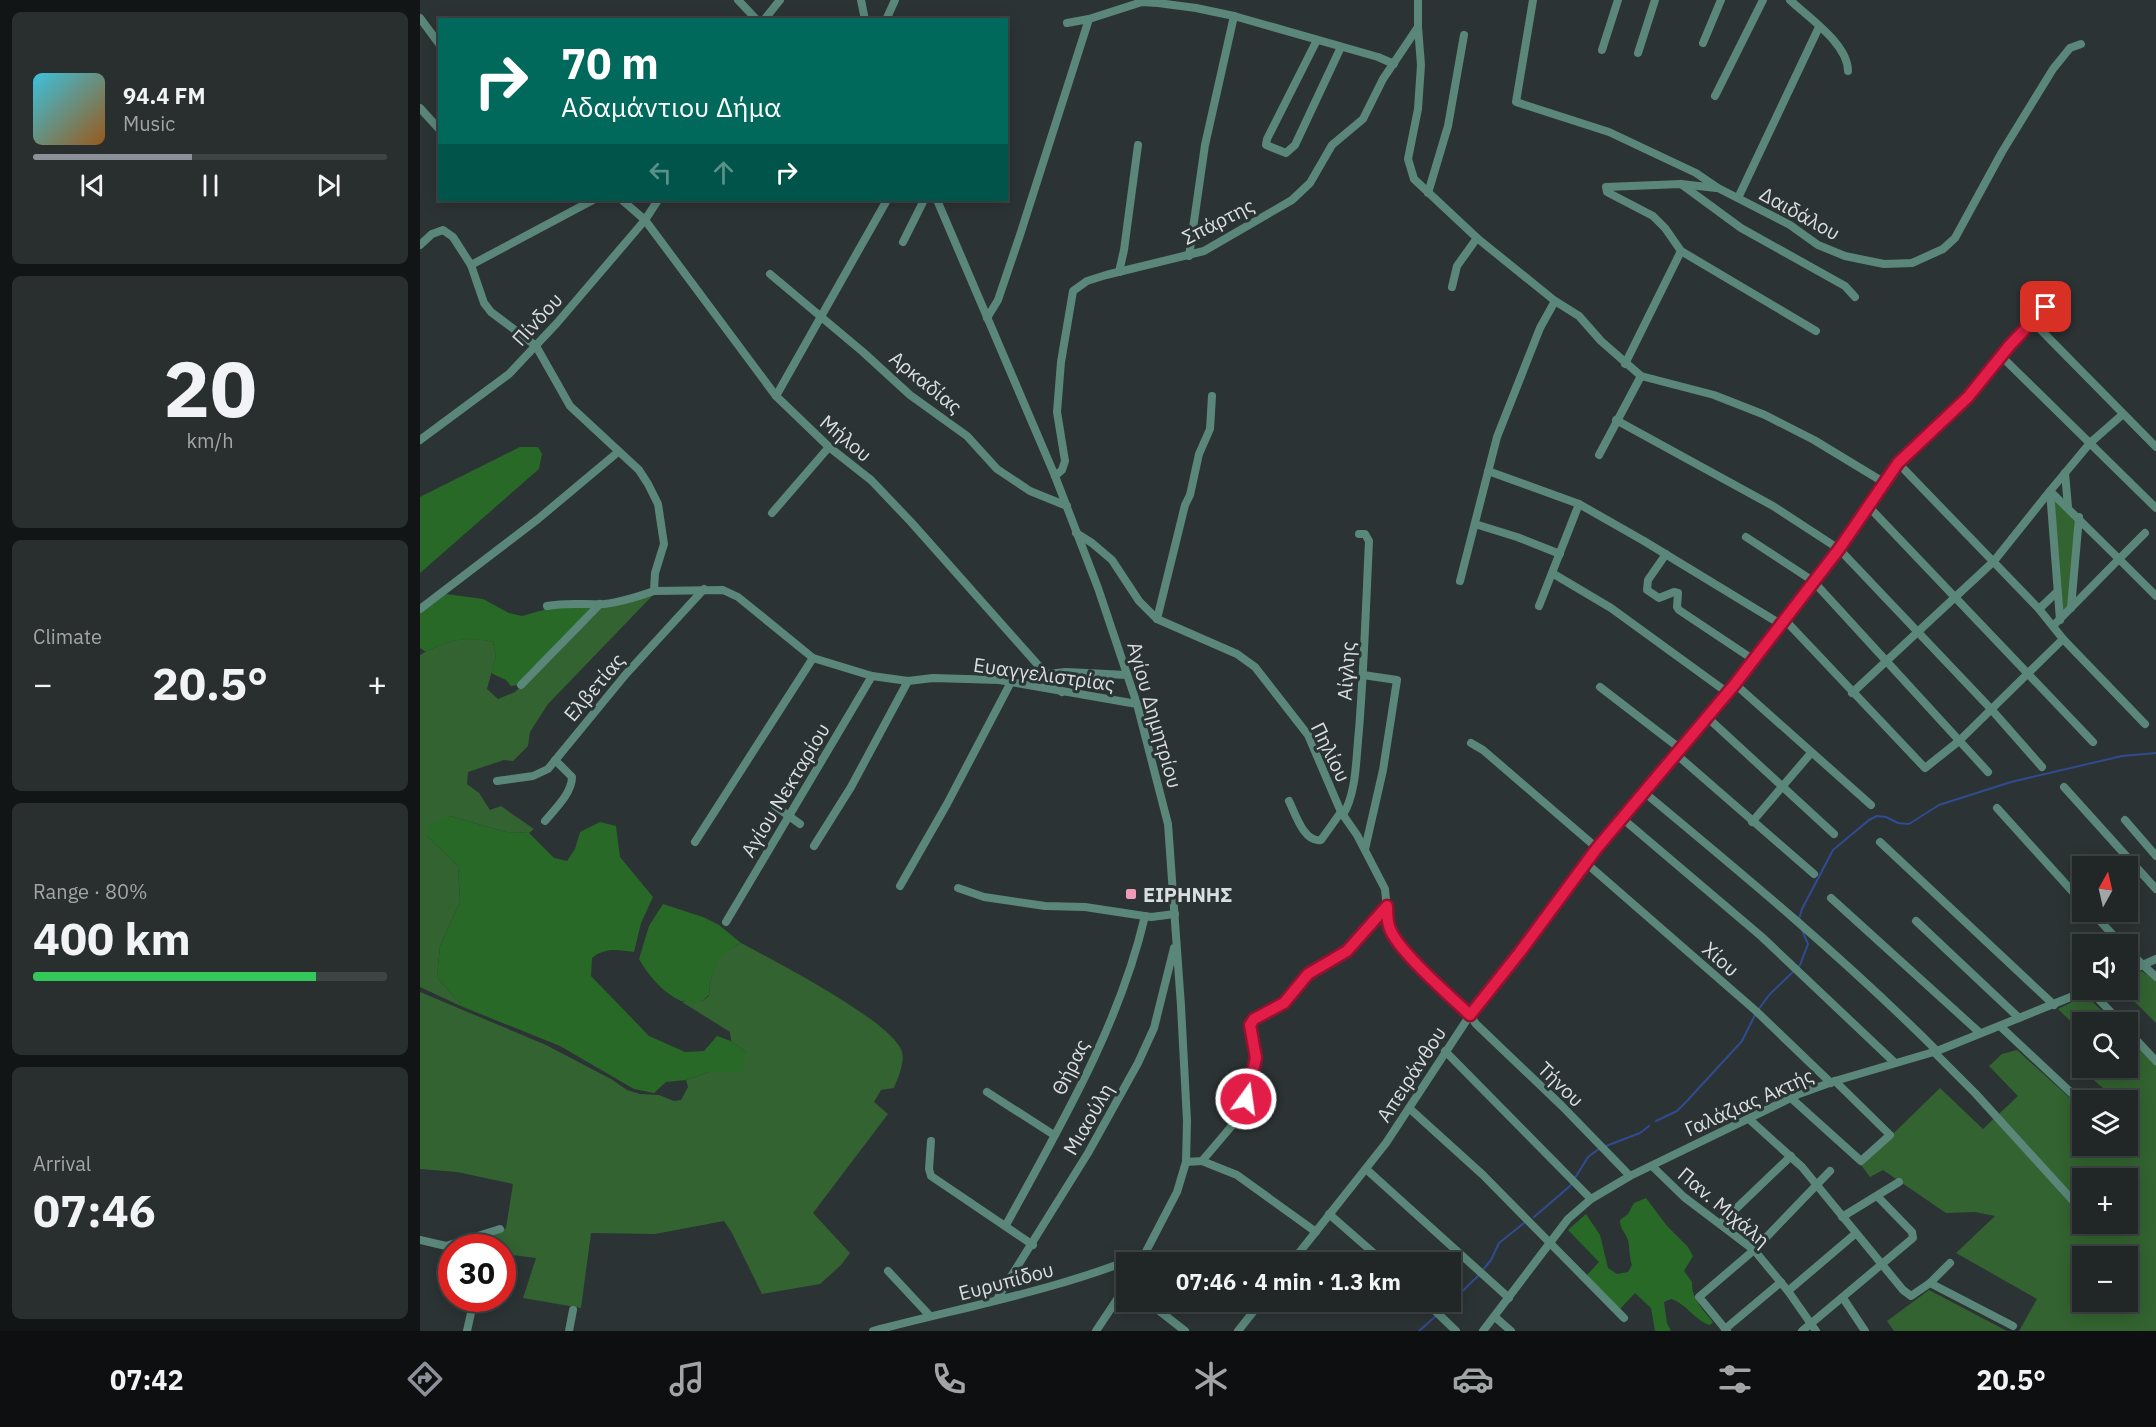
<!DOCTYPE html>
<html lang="en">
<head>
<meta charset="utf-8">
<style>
	:root { --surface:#212627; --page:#292e2f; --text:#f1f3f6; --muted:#a2a5a7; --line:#3e4344; --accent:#8c9099 }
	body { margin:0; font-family:"IBM Plex Sans",sans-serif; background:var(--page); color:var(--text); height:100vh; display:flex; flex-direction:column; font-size:22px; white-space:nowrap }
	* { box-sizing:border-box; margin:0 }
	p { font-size:20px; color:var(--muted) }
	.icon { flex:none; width:33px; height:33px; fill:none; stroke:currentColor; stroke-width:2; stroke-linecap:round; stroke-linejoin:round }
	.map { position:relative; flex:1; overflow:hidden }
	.sheet { display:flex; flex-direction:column; gap:12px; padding:12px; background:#121515; width:420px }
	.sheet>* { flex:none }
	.hud { position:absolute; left:18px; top:18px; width:570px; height:183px; border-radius:0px; box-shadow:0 3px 15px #0003,0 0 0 2px var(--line); background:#00695c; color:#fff; overflow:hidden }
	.needle { width:39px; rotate:8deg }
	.buttons { position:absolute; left:1652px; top:856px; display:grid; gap:12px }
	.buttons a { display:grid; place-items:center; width:66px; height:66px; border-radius:0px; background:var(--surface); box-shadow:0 3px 15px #0003,0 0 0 2px var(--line); font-size:30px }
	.speed { position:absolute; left:18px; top:1234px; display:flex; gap:12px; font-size:30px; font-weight:700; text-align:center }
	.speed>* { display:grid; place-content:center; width:78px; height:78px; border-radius:50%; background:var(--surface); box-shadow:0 3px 15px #0003,0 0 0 2px var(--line); line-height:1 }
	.speed .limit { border:9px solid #d22; background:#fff; color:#111 }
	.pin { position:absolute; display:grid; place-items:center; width:51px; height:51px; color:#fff; margin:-26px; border-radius:12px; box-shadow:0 3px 9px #0006 }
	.me { position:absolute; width:66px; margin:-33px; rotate:14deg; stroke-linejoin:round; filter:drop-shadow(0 0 4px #0008) }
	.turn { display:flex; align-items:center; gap:21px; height:126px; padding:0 24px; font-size:27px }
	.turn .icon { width:78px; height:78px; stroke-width:2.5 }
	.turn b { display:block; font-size:42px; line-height:51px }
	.lanes { display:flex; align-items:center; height:57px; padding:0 24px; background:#0003; justify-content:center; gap:30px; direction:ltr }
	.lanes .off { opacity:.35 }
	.big { font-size:45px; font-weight:800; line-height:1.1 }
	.sheet .tile { flex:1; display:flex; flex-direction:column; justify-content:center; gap:9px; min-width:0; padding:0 21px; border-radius:9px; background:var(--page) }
	.sheet .dial { align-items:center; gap:0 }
	.dial b { font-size:78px; line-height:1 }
	.song { display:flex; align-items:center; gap:18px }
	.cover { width:72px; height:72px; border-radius:9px; background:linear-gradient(135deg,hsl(190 70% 55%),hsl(30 70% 35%)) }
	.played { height:6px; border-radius:3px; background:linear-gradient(90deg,var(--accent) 45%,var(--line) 45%) }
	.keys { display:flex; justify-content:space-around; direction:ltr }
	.heat { display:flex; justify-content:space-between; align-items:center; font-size:33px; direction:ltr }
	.charge { height:9px; border-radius:4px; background:linear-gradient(90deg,#34c759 80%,var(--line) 0) }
	.trip { position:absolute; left:696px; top:1252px; width:345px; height:60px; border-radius:0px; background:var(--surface); box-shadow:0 3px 15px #0003,0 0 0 2px var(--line); font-weight:800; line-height:60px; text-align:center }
	.menu { display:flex; height:96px; justify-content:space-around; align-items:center; background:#0d0f10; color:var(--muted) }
	.menu .icon { width:42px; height:42px }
	.menu .on { color:var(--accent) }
	.menu b { font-size:27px; color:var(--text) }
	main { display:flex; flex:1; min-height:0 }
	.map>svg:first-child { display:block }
	.green { fill:#336331; fill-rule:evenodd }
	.forest { fill:#286927 }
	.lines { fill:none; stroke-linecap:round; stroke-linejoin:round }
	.stream { stroke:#304b90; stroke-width:2 }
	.minor { stroke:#5a877a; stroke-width:8 }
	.route-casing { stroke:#92132f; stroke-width:15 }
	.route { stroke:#e11d48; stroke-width:10 }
	.poi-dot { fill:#f09ab7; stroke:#2c3334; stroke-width:2 }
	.labels { text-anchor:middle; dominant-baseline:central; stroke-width:6; stroke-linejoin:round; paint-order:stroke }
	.street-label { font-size:20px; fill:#d9dedf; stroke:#2c3334 }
	.poi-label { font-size:20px; font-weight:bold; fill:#d9dedf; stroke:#2c3334; text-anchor:start }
</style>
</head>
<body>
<main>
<section class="sheet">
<div class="tile">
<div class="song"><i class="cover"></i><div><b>94.4 FM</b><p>Music</p></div></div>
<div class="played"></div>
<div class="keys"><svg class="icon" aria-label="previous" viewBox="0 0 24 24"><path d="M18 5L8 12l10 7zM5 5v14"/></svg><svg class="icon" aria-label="pause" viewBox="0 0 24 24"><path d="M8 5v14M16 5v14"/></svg><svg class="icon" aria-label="next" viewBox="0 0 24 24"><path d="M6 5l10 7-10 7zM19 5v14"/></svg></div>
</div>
<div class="tile dial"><b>20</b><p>km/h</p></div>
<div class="tile"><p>Climate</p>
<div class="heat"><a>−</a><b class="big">20.5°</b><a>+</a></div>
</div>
<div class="tile"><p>Range · 80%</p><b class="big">400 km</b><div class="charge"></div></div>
<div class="tile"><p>Arrival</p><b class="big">07:46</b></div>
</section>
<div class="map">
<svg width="1736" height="1331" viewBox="0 0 1736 1331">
	<rect width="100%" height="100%" fill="#2c3334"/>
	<g class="green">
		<path d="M1634,497L1655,518L1649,606L1642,613Z"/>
		<path d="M233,595L128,704L110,732L108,746L93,761L84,760L48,772L47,784L59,793L70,810L81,806L114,829L109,833L86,832L30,816L7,836L38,866L40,902L20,946L17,977L43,1007L0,987V655C26,641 44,635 73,642L76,656L67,689L78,699L95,692L182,606Z"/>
		<path d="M321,943C351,959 474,1022 482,1052C485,1063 478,1078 474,1088L461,1090L454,1102L468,1114L393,1213L430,1253L421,1265L400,1284L342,1294L312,1233L304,1221L235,1234L171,1233L161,1308L103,1298L116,1258L83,1254L82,1248H45L44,1245L86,1228L93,1184L37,1172L0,1169V992L126,1045L191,1079L207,1090L220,1094L239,1095L254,1101L261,1100L268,1087L266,1080L289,1072L326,1052L311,1041L310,1032L262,1002H281L289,996C291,968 296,956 321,943Z"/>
		<path d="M1722,971L1736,982V1023L1703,990H1707V977Z"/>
		<path d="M1666,995L1694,1023H1662V1032L1638,1009Z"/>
		<path d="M1707,1036L1736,1065V1331H1599L1617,1299L1536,1253L1575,1216L1555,1212L1526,1213L1463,1170L1450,1177L1441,1165L1520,1088L1563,1129L1598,1096L1569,1066L1582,1054L1597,1050L1662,1109V1146H1707V1101H1697L1654,1062L1662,1053V1068H1707ZM1662,1179H1707V1224H1662ZM1662,1257H1707V1302H1662Z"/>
		<path d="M1509,1290L1587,1331H1474L1467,1321Z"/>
	</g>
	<g class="forest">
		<path d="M100,447H118L122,454L119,469L0,573V497Z"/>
		<path d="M26,594L63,599L89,613L102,616L134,607L178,605L129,657L97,685L91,686L86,680L71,673L76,656L73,642C46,636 29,640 6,652L0,648V613Z"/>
		<path d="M30,816L86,832L109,833L134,858L147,861L155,849L160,832L180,822L196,826L200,857L233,897L221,923L214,952C198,950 185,947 172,958L171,976L229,1036L265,1052L284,1051L297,1036L311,1041L326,1052L322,1071L289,1072L266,1080L246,1082L234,1093L214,1089L140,1046L43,1007L17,977L20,946L40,902L38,866L7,836L11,823Z"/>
		<path d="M243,904L283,917L299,925L321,943C298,955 291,969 289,995L281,1002C275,1002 267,1003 261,1001C243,993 228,975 219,959L229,926Z"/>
		<path d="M1226,1198L1247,1226L1268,1247L1273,1256L1264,1271L1272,1282C1271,1299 1283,1309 1293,1322L1290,1325C1274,1320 1267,1304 1251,1299L1244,1302L1247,1323L1251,1331H1235L1231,1308L1215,1293L1199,1310L1167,1275L1179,1262L1148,1230L1166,1214L1180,1235L1188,1268L1197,1274L1208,1272L1212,1265C1209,1257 1210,1248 1208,1240C1205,1232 1200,1229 1200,1220L1208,1214L1214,1203Z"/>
	</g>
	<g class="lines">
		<g class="stream">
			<path d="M1379,919L1382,909L1413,850L1449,820L1457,816L1466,817L1478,823L1489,824L1519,805L1591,782L1702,756L1736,753"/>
			<path d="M1338,1010L1350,994L1380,965L1388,944L1382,930"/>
			<path d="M1236,1121L1257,1111L1266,1102L1322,1041L1335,1015"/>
			<path d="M1186,1146L1220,1133L1229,1126"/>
			<path d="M1114,1217L1150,1186L1168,1157L1180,1148"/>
			<path d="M1021,1312L1058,1276L1071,1260L1079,1243L1104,1223"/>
			<path d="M999,1331L1016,1316"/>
		</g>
		<g class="minor">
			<path d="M318,0L337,20"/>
			<path d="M441,0L445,20"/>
			<path d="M1113,0L1096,102L1189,132L1276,173L1298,188L1370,225L1398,245L1425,256L1464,264L1492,263L1523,249L1535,238L1582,152L1633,69L1650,48L1661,44"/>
			<path d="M1370,0C1389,18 1428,44 1428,71"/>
			<path d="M0,18L20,45"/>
			<path d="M344,20L360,0"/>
			<path d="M466,20L475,0"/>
			<path d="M647,23L669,19L722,2L738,3L776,8L814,16L958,57L974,64"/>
			<path d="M998,27L1001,65L998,109L988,159L994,179L1057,238L1135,301L1159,316L1181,341L1221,376L1294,395L1345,415L1394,440L1465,483"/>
			<path d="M897,40L847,139L846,145L866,153L875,145L921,47"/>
			<path d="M1283,43L1301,0"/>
			<path d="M1182,50L1198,0"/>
			<path d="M1218,53L1235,0"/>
			<path d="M1295,96L1343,0"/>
			<path d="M0,108L20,130"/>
			<path d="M1261,184L1321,228L1425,286L1435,297"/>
			<path d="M1296,188L1261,184L1186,187L1187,192L1233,216L1245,228L1261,251L1396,331"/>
			<path d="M1008,193L1028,126L1044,35"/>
			<path d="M1318,198L1399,27"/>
			<path d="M202,200L225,220L356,396L409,447L451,480L491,522L642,692"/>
			<path d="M517,200L635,476L678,588L717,704L748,824L761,1006L767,1121L766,1162L757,1192L720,1263"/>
			<path d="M483,242L504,200"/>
			<path d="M0,245L12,234L23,230L33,237L51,265L64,303L71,312L116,346L150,406L219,470L228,484L238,504L244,544L235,573L234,591L303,590L318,597L393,658L452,676L488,681L513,678L579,680L717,704"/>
			<path d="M769,256L785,145L814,16"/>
			<path d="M51,265L173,200"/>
			<path d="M699,272L704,250L718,145"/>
			<path d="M350,274L443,352L490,395L547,436L577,469L610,491L647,506"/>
			<path d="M1032,287L1037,266L1057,238"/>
			<path d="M567,318L578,300L600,235L669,19"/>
			<path d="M1613,322L1736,447"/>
			<path d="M1581,356L1736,508"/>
			<path d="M1205,364L1261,251"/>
			<path d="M356,396L467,200"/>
			<path d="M1196,420L1353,506L1419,549L1571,709L1622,767"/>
			<path d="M0,440L89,374L137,323L225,220L238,200"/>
			<path d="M1179,455L1221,376"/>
			<path d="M1068,471L1159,504L1224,541L1362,625"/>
			<path d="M1645,473L1648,507"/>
			<path d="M635,476L642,470L645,461L637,412L641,362L653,291L667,281L686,275L784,251L872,200L890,183L912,145L943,119L963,79L998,27V0"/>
			<path d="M1449,507L1673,742"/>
			<path d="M352,513L409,447"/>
			<path d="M1055,524L1097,537L1140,554"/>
			<path d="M656,533L672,543L692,560L719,601L737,619L817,654L835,667L888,735L921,812L937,835L965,889L968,921L975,938L1005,972L1050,1015L1056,1024L1142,1106L1210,1176"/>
			<path d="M1725,533L1699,559L1736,596"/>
			<path d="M1326,537L1393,581L1568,772"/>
			<path d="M1246,554L1228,580L1227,590L1239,598L1254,592L1258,593L1257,607L1259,610L1334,660"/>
			<path d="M1132,573L1191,608L1308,693"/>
			<path d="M1040,581L1077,437L1120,328L1135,301"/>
			<path d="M127,606C148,602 163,605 184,604C202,602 217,597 234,591"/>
			<path d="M1119,606L1159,504"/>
			<path d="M1651,608L1659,517"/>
			<path d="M0,609L118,519L198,452"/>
			<path d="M1619,609L1637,592"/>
			<path d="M737,619L765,505L770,495L779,454L790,429L792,396"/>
			<path d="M1365,620L1505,768L1539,741L1643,639L1619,609L1478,463"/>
			<path d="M1640,620L1630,491L1670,443L1702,415"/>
			<path d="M1643,639L1725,724"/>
			<path d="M626,674L646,672L707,675"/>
			<path d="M943,675L977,680L963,770L945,849"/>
			<path d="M1315,684L1451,805"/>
			<path d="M101,685L180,604"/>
			<path d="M1180,687L1262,750"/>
			<path d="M1432,693L1574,561L1630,491L1699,559L1634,625"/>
			<path d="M1288,718L1414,834"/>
			<path d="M1051,743L1063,750L1177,848"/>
			<path d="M1257,755L1394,874"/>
			<path d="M77,781L113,776L128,769L206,674L284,589"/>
			<path d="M1644,787L1736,889"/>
			<path d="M1225,793C1325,876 1425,959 1517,1051"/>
			<path d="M869,801C875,813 884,843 901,840L921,812"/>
			<path d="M355,806L380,824"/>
			<path d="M1577,808L1662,902"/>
			<path d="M923,815C937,792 936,756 939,730C944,667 946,604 949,541L945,534H939"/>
			<path d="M1203,819L1342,937L1474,1062"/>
			<path d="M1705,820L1736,856"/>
			<path d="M125,821C135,809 152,793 152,777L135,760"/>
			<path d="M1332,822L1391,753"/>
			<path d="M275,842L393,658"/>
			<path d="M1460,842L1634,1005"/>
			<path d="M394,846L431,787L488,681"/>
			<path d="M1166,863L1336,1011L1411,1083"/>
			<path d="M480,886L527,804L591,682"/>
			<path d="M538,888L564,897L625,906L665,907L731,917L755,914"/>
			<path d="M1411,898L1560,1033"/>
			<path d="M1672,912L1702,945"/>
			<path d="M1496,921L1599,1018"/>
			<path d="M306,922L452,676"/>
			<path d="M1707,950L1736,977"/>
			<path d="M1707,972L1736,959"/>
			<path d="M1670,990L1701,1023"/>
			<path d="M1581,1027L1662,1103"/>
			<path d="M1707,1030L1736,1061"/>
			<path d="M1025,1051L1171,1199"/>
			<path d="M1514,1052L1555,1093L1656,1204"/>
			<path d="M567,1092L634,1135"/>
			<path d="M1371,1098L1441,1161L1470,1135L1415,1081"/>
			<path d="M989,1108L1063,1175L1204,1318"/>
			<path d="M1329,1119L1382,1167L1483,1290L1491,1296L1510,1283L1593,1326"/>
			<path d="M511,1141L509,1169L511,1176L613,1245"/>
			<path d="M782,1161L817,1175L896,1232"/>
			<path d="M766,1162L782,1161L821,1115L836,1058L830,1025L834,1019L864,1003L888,974L927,951L967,906"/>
			<path d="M1232,1166L1264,1197L1334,1250L1368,1291L1396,1331"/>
			<path d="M946,1169L1089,1298"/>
			<path d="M909,1214L965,1263"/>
			<path d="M1422,1217L1479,1182"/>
			<path d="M1301,1223L1371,1156"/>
			<path d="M586,1225C640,1126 699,1027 725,916"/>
			<path d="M0,1240L26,1246L80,1229"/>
			<path d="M871,1263L966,1143L1050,1015L1177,848L1315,684L1419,549L1478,463L1548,397L1590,345L1613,322L1638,292"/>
			<path d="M468,1271L510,1316"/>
			<path d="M1510,1283L1530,1263"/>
			<path d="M1368,1291L1435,1234"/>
			<path d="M1423,1298L1445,1331"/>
			<path d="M577,1299L668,1153L718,1063L734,1028L754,948"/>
			<path d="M728,1302L765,1331"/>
			<path d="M1006,1302L1036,1331"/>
			<path d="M1075,1317L1091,1331"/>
			<path d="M1305,1329L1361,1282"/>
			<path d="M47,1331L54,1299"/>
			<path d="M149,1331L153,1310"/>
			<path d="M453,1331C544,1307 638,1290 725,1254"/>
			<path d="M676,1331L706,1286"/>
			<path d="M818,1331L841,1302"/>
			<path d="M1063,1331L1148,1219L1171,1199L1210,1176L1379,1094L1415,1081L1517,1051L1668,990"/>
			<path d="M1307,1331L1279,1297L1334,1250L1410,1171"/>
			<path d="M1382,1331L1493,1238L1492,1232L1457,1196"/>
		</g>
	</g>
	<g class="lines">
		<defs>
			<path id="route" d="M826,1099L836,1058L830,1025L834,1019L864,1003L888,974L927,951L967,906C967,914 967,922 970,929C979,952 1030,996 1050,1015L1100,952L1177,848L1315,684L1419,549L1478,463L1548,397L1590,345L1626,307"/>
		</defs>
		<use href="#route" class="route-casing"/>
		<use href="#route" class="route"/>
	</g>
	<rect class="poi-dot" x="705" y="888" width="12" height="12" rx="3"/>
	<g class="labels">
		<g class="street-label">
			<text transform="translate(1380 213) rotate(29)">Δαιδάλου</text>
			<text transform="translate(798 221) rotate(-27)">Σπάρτης</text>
			<text transform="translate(117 319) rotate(-48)">Πίνδου</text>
			<text transform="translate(506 382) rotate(39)">Αρκαδίας</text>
			<text transform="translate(426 438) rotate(40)">Μήλου</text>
			<text transform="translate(926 671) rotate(-86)">Αίγλης</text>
			<text transform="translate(624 674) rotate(8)">Ευαγγελιστρίας</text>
			<text transform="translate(174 687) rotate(-50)">Ελβετίας</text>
			<text transform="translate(735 715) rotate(74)">Αγίου Δημητρίου</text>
			<text transform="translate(911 752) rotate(64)">Πηλίου</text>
			<text transform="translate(365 790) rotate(-59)">Αγίου Νεκταρίου</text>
			<text transform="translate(1301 959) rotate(41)">Χίου</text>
			<text transform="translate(650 1067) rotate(-64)">Θήρας</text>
			<text transform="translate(991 1074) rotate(-57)">Απειράνθου</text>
			<text transform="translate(1141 1084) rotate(44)">Τήνου</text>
			<text transform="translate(1329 1102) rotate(-24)">Γαλάζιας Ακτής</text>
			<text transform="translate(668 1119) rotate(-60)">Μιαούλη</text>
			<text transform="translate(1304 1207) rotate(40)">Παν. Μιχάλη</text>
			<text transform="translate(586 1281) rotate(-15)">Ευρυπίδου</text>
		</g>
		<g class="poi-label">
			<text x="723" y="894">ΕΙΡΗΝΗΣ</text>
		</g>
	</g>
</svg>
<div class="buttons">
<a><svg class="needle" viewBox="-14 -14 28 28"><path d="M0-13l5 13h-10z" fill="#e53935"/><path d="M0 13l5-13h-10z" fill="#a2a5a7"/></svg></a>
<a><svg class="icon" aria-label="sound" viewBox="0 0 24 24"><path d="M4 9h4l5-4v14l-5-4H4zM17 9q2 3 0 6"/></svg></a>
<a><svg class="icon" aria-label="search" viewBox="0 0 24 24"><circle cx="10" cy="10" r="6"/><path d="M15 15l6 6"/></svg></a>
<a><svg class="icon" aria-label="layers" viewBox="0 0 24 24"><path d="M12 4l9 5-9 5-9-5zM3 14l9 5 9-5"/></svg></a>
<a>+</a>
<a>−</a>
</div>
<div class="speed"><div class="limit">30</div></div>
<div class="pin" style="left:1626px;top:307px;background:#d93025"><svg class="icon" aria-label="arrive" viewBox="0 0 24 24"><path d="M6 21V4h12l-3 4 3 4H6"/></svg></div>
<svg class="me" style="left:826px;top:1099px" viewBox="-20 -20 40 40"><circle r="17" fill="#e11d48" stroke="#fff" stroke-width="3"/><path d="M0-11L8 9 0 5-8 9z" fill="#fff"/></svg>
<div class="trip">07:46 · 4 min · 1.3 km</div>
<div class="hud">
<div class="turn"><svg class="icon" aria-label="right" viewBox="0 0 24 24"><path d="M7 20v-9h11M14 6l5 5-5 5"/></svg><div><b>70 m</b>Αδαμάντιου Δήμα</div></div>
<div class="lanes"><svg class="icon off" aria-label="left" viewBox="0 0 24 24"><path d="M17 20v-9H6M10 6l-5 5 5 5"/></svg><svg class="icon off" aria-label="ahead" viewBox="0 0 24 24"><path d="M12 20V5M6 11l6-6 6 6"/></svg><svg class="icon" aria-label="right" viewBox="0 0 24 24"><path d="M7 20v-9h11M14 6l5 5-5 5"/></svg></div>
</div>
</div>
</main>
<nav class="menu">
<b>07:42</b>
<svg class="icon on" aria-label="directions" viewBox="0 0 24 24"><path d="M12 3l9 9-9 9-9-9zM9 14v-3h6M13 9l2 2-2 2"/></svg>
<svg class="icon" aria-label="music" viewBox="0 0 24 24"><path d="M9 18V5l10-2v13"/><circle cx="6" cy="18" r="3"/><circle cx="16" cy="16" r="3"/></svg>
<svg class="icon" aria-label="phone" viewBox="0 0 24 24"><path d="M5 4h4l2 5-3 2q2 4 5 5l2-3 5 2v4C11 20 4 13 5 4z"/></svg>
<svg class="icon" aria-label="climate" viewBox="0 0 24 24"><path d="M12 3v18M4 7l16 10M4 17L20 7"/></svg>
<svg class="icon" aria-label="car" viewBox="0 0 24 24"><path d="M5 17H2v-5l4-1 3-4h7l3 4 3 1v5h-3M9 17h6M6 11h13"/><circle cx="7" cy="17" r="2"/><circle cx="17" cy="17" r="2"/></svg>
<svg class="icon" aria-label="filters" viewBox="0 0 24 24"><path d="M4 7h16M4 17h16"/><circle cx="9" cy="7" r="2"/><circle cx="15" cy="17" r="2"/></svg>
<b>20.5°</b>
</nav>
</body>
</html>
